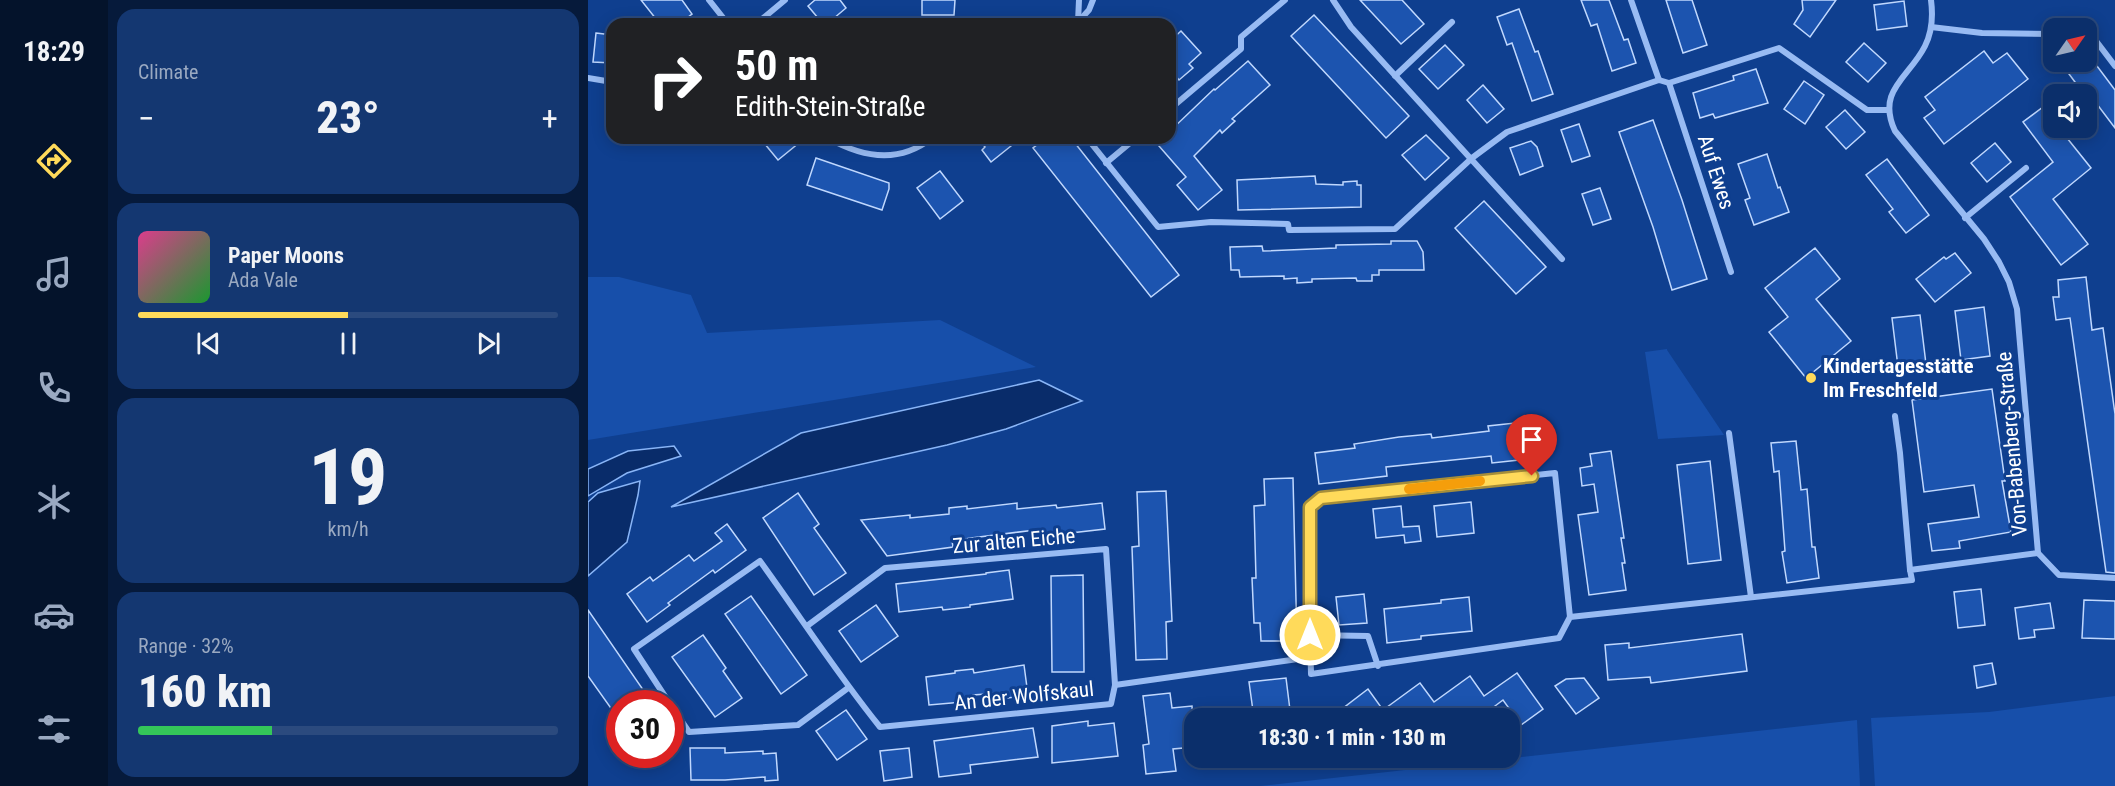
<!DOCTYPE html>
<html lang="en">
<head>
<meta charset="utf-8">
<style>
	:root { --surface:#0b2f6b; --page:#143771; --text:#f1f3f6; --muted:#9aa9c1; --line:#2b4a7e; --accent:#ffda5a }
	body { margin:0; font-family:"Roboto Condensed",sans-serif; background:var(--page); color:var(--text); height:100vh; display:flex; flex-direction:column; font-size:22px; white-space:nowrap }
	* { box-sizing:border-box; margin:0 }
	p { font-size:20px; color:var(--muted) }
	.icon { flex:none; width:33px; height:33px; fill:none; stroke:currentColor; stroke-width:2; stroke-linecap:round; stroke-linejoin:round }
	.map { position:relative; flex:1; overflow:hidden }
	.side { display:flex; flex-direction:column; gap:9px; padding:9px; background:#061a3b; width:480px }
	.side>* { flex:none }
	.hud { position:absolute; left:18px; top:18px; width:570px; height:126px; border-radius:18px; box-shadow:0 3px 15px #0003,0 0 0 2px var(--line); background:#202124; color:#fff; overflow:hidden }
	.needle { width:39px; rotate:56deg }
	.buttons { position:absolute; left:1455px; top:18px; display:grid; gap:12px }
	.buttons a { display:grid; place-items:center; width:54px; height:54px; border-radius:12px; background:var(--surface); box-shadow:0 3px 15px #0003,0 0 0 2px var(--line); font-size:30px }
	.speed { position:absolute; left:18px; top:690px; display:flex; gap:12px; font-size:30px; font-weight:700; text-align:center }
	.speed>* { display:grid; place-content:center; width:78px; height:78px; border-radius:50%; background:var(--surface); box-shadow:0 3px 15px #0003,0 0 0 2px var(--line); line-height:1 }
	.speed .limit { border:9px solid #d22; background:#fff; color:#111 }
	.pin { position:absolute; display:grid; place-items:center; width:51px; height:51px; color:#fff; margin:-62px -26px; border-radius:50% 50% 50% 0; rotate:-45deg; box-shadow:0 0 6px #0007 }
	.pin .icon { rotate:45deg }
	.me { position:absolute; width:66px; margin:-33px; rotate:0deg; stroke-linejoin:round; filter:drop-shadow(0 0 4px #0008) }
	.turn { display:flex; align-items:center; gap:21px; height:126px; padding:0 30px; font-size:27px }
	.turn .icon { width:78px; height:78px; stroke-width:2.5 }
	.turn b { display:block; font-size:42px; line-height:51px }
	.big { font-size:45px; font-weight:800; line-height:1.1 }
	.side .card { flex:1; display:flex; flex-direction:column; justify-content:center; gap:9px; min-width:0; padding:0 21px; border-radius:18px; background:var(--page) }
	.side .dial { align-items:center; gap:0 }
	.dial b { font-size:78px; line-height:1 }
	.song { display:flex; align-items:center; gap:18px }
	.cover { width:72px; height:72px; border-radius:9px; background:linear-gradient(135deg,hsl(330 70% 55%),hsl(130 70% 35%)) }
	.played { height:6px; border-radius:3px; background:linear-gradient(90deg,var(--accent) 50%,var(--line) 50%) }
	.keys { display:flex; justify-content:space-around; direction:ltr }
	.heat { display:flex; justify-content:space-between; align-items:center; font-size:33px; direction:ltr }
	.charge { height:9px; border-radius:4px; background:linear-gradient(90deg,#34c759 32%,var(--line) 0) }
	.trip { position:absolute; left:596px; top:708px; width:336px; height:60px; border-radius:18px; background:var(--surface); box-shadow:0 3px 15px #0003,0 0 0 2px var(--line); font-weight:800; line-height:60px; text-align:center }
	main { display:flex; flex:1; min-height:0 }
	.menu { display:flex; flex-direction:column; width:108px; justify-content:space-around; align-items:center; background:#04132b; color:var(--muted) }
	.menu .icon { width:42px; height:42px }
	.menu .current { color:var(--accent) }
	.menu b { font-size:27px; color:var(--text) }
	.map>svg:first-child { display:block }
	.green { fill:#174faa }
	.water { fill:#092c6a; stroke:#89b5f7; stroke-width:1.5 }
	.building { fill:#1c54af; stroke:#c0d8fe; stroke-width:1.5 }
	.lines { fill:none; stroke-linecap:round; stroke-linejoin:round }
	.minor { stroke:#98bbf3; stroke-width:6 }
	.route-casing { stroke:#a68e3a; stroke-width:15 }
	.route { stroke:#ffda5a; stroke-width:10 }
	.slow { stroke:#f59e0b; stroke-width:10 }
	.poi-dot { fill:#ffda5a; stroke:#0f3f8f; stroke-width:2 }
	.labels { text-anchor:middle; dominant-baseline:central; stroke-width:6; stroke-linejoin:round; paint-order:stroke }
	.street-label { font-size:21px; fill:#fff; stroke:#0f3f8f }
	.poi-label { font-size:21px; font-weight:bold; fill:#fff; stroke:#0f3f8f; text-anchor:start }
</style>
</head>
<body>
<main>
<nav class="menu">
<b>18:29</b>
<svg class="icon current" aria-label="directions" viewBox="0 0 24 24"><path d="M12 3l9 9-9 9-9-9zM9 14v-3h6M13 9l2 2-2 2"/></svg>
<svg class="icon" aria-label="music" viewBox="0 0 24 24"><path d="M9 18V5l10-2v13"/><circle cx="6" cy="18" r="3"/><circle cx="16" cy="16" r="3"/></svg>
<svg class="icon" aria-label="phone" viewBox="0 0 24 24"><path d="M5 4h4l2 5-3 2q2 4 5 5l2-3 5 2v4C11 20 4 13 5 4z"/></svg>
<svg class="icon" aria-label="climate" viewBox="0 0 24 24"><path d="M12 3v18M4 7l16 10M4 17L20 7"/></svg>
<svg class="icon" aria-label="car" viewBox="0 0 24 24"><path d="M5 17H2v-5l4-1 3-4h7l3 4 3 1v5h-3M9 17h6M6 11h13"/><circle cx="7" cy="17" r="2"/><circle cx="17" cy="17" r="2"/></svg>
<svg class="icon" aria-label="filters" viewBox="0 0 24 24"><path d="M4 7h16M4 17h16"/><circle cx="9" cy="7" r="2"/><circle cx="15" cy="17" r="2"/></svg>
</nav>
<section class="side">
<div class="card"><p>Climate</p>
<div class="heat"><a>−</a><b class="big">23°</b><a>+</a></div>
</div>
<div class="card">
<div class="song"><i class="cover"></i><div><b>Paper Moons</b><p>Ada Vale</p></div></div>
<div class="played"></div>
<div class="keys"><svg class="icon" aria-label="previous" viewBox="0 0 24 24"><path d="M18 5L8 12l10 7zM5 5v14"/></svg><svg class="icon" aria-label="pause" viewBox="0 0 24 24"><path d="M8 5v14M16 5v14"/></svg><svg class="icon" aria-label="next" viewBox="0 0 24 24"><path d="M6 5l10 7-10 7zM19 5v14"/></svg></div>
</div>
<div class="card dial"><b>19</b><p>km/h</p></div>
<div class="card"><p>Range · 32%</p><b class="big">160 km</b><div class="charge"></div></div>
</section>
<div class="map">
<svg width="1527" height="786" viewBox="0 0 1527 786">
	<rect width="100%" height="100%" fill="#0f3f8f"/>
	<g class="green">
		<path d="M0,277H31L103,295L119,333L352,320L448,367L0,440Z"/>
		<path d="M1079,349V350L1136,435L1070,439L1057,352Z"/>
		<path d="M1527,696V786H1287L1283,718L1401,712Z"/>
		<path d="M1269,720L1272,786H672Z"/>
	</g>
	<g class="water">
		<path d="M451,380L494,401L418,429L359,445L83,507L213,433Z"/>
		<path d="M86,446L93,456L39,473L0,496V469L40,451Z"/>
		<path d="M52,481L50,495L39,542L0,576V502L10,493Z"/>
	</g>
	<g class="building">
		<path d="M53,0H94L104,14L91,24H72Z"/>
		<path d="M227,0H252L258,8L239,24H235L220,6Z"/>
		<path d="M334,0H367L366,15H334Z"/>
		<path d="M772,0H814L836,24L813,44Z"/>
		<path d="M993,0H1021L1036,40L1040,39L1048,63L1024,71L1009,24L1003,26Z"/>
		<path d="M1078,0H1104L1119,45L1095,53Z"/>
		<path d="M1214,0H1248L1222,37L1206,24L1215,10Z"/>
		<path d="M1316,1L1319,26L1289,30L1286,5Z"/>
		<path d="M931,9L947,52L950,51L965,94L944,101L924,43L919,45L909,17Z"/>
		<path d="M726,15L821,116L798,138L703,36Z"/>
		<path d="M593,31L613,53L601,64L605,68L591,80L582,69V41Z"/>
		<path d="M8,33L24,35V63L5,62Z"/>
		<path d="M1276,43L1298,63L1280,82L1258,62Z"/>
		<path d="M857,45L876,65L850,89L831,69Z"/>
		<path d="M1396,51L1405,63L1419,53L1440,79L1356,144L1336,118L1347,110L1337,97Z"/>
		<path d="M660,61L682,85L644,119L647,121L634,133L632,130L606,156L634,190L610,210L589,185L598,177L564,138H582V131L626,89L627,90Z"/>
		<path d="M1472,62H1506L1527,90V128L1496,87L1493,90Z"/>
		<path d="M1168,69L1180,103L1127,118L1125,114L1112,118L1105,93L1146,80L1145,76Z"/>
		<path d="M1216,81L1236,95L1217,124L1196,109Z"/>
		<path d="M895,85L916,109L899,123L879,100Z"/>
		<path d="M1459,104L1466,112V128H1471L1503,168L1465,199L1500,244L1473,265L1422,197L1465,162L1435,122Z"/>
		<path d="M1257,110L1277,132L1258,149L1238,127Z"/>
		<path d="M1065,120L1094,200L1119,279L1084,290L1065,227L1031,132Z"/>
		<path d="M991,124L1002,156L984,162L973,130Z"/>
		<path d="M838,135L861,158L837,180L814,155Z"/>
		<path d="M172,138H217L190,160Z"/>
		<path d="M390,138H433L403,162L394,150L397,147Z"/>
		<path d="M458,138H483L591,275L563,297L445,148Z"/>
		<path d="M943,141L949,147L955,166L932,175L922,148Z"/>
		<path d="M1407,143L1423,162L1399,182L1383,163Z"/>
		<path d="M1179,154L1190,188L1192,187L1201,212L1166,225L1157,200L1162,198L1150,164Z"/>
		<path d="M228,158L301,183V189L294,210L219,185Z"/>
		<path d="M1299,159L1341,215L1318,233L1301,212L1305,209L1278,175Z"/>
		<path d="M352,171L375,201L352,219L329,188Z"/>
		<path d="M727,176L728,184L755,185V182L769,181V185H773V207L650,210L649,180Z"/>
		<path d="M1012,188L1023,219L1005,225L994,194Z"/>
		<path d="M896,201L958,267L928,294L867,228Z"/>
		<path d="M803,241H829L835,252L836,270H791V275H784V281H769L768,278L724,279V282L709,283V278L696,279V276L652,277L651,270H643L642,247L674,246L675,251L748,248V245L803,244Z"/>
		<path d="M1227,248L1252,279L1228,299L1263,341L1218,378L1181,332L1200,317L1177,288Z"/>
		<path d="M1367,253L1383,273L1347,302L1328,279L1356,257L1358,259Z"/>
		<path d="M1498,277L1504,330L1515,328L1527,414V573L1518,572L1482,318L1468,320L1465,297H1471L1470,280Z"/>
		<path d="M1396,307L1402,356L1373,360L1367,311Z"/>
		<path d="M1332,315L1338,364L1310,367L1304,318Z"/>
		<path d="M1404,389L1417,481H1414L1423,532L1371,541L1372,548L1344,551L1340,524L1391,517L1386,485L1336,492L1324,400Z"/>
		<path d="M927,423L931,460L904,463L903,456L798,467L799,476L731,484L727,453L767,448L766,444L811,437L843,434L844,438L901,431L900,426Z"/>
		<path d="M1208,441L1213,490L1219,489L1224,547H1227L1231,578L1199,583L1194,552L1197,551L1191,471L1186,472L1183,443Z"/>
		<path d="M1023,451L1036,538H1033L1037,563H1034L1038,590L1001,595L990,515L1010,512L1006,484L994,486L992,468L1004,466L1002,454Z"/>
		<path d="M1122,461L1133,560L1100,564L1089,465Z"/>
		<path d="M705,478L709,641H673L672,623H666L664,578H668L666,506L677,505L676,479Z"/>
		<path d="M578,491L584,621L578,622L579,659L548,660L544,547L551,546L549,492Z"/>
		<path d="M210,493L231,524L226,528L258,573L226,595L175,518Z"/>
		<path d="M883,502L886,533L849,537L846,506Z"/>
		<path d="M429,503V509L468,505L469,508L514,503L517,529L448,537L447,530L383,538L364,541L365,547L299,556L273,520L322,515V518L361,514V508L379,506V509Z"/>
		<path d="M813,506L815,527L831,526L833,541L817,543L816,535L788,538L785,509Z"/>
		<path d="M139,524L158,550L127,573L125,570L80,603L82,605L59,622L39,594L62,577L65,581L101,555L106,561L134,541L127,533Z"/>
		<path d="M421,570L425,599L382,605V607L355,610L354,607L311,612L308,584L398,574V573Z"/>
		<path d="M495,575L496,672H464L463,576Z"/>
		<path d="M1393,589L1397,625L1370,628L1366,592Z"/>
		<path d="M776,594L779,623L751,625L748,597Z"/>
		<path d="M163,596L219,675L193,694L137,614Z"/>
		<path d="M881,597L884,631L833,636V639L799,643L796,609L853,603V600Z"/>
		<path d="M1496,600L1527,601V639L1494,638Z"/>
		<path d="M1462,603L1466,628L1446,630L1447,637L1431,639L1427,608Z"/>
		<path d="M288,605L310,636L273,662L251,631Z"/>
		<path d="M0,610L58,694L43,704H32V721L0,676Z"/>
		<path d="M1154,634L1159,671L1063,683L1062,677L1020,680L1017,645L1041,643V648Z"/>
		<path d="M115,635L138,668L135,671L154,698L127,717L84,657Z"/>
		<path d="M1404,663L1408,684L1389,688L1386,666Z"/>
		<path d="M436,665L440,695L413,699L412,693L385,695L386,701L341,705L338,677L367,673V671L385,669L386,673Z"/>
		<path d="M929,673L955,709L933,725L915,700L891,718H878L870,707L855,718H761L754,709L780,689L795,710L832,683L846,702L882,676L896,696Z"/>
		<path d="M698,678L703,718H666L661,682Z"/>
		<path d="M996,678L1011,698L988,714L967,686L978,679Z"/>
		<path d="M582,693L584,708L604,706L606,747L585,749L588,771L558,774L555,745L561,744L555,696Z"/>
		<path d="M258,710L279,739L249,760L228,731Z"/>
		<path d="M500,721V726L526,723L530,756L464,763V726Z"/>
		<path d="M445,728L450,757L382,765L383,773L351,777L346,741Z"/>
		<path d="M102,748H137V753L175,751V754L188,753L190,780L177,781V777L137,780H103Z"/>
		<path d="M321,748L324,777L296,781L292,751Z"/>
	</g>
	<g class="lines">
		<g class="minor">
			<path d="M121,0L140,24"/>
			<path d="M745,0L763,27L974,259"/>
			<path d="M1043,0L1071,80"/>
			<path d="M490,22L491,0"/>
			<path d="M168,24L197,0"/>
			<path d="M488,24L501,10L505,0"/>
			<path d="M1343,27L1394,33L1466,34"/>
			<path d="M1498,33L1505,37L1527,66"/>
			<path d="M807,76L864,22"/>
			<path d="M0,78L24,82"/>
			<path d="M1081,83L1143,272"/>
			<path d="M582,109L653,49V37L697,0"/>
			<path d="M240,138C275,158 311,164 344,138"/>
			<path d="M499,138L570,227L623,222L700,224L701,230L807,229L884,158L919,132L1071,80L1081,83L1191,48L1279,110H1300"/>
			<path d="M518,163L548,138"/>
			<path d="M1377,218L1438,168"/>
			<path d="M1307,416L1312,453L1322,570"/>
			<path d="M1141,433L1163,597"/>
			<path d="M1450,553L1471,575L1527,578"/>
			<path d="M219,626L297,568L518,549L527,685"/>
			<path d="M722,635V507L733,498L967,473L982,617"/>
			<path d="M790,666L780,636L722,635L723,674L971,638L982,617L1324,580L1322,570L1450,553L1429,309L1421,282L1411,262L1396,239L1307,131C1288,90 1321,78 1337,46C1344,32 1345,15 1343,0"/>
			<path d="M82,704L46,649L172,561C212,616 249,674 292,727L523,704L527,685L724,657"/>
			<path d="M82,704L101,732L210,725L260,688"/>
		</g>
	</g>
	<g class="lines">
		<defs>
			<path id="route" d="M722,635V507L733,498L944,476"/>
		</defs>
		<use href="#route" class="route-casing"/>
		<use href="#route" class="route"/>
		<path class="slow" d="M821,489L892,481"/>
	</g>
	<circle class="poi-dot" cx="1223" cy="378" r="6"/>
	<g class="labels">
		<g class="street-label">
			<text transform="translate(1128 172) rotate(72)">Auf Ewes</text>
			<text transform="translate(1424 444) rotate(-95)">Von-Babenberg-Straße</text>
			<text transform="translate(426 541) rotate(-5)">Zur alten Eiche</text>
			<text transform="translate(436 696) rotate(-6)">An der Wolfskaul</text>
		</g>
		<g class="poi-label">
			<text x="1235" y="366">Kindertagesstätte<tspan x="1235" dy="24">Im Freschfeld</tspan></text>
		</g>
	</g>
</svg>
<div class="buttons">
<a><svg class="needle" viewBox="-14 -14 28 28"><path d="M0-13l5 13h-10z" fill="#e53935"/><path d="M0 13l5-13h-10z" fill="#9aa9c1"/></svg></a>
<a><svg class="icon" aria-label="sound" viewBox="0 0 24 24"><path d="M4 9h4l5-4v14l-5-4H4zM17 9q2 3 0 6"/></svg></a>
</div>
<div class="speed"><div class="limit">30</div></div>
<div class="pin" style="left:944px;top:476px;background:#d93025"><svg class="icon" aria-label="arrive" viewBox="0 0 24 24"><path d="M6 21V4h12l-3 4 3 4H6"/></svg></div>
<svg class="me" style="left:722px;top:635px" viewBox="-20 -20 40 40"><circle r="17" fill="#ffda5a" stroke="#fff" stroke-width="3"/><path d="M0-11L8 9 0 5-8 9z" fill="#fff"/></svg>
<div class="trip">18:30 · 1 min · 130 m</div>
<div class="hud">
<div class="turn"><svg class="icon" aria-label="right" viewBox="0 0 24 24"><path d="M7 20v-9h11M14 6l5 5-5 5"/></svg><div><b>50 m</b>Edith-Stein-Straße</div></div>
</div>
</div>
</main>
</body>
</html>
